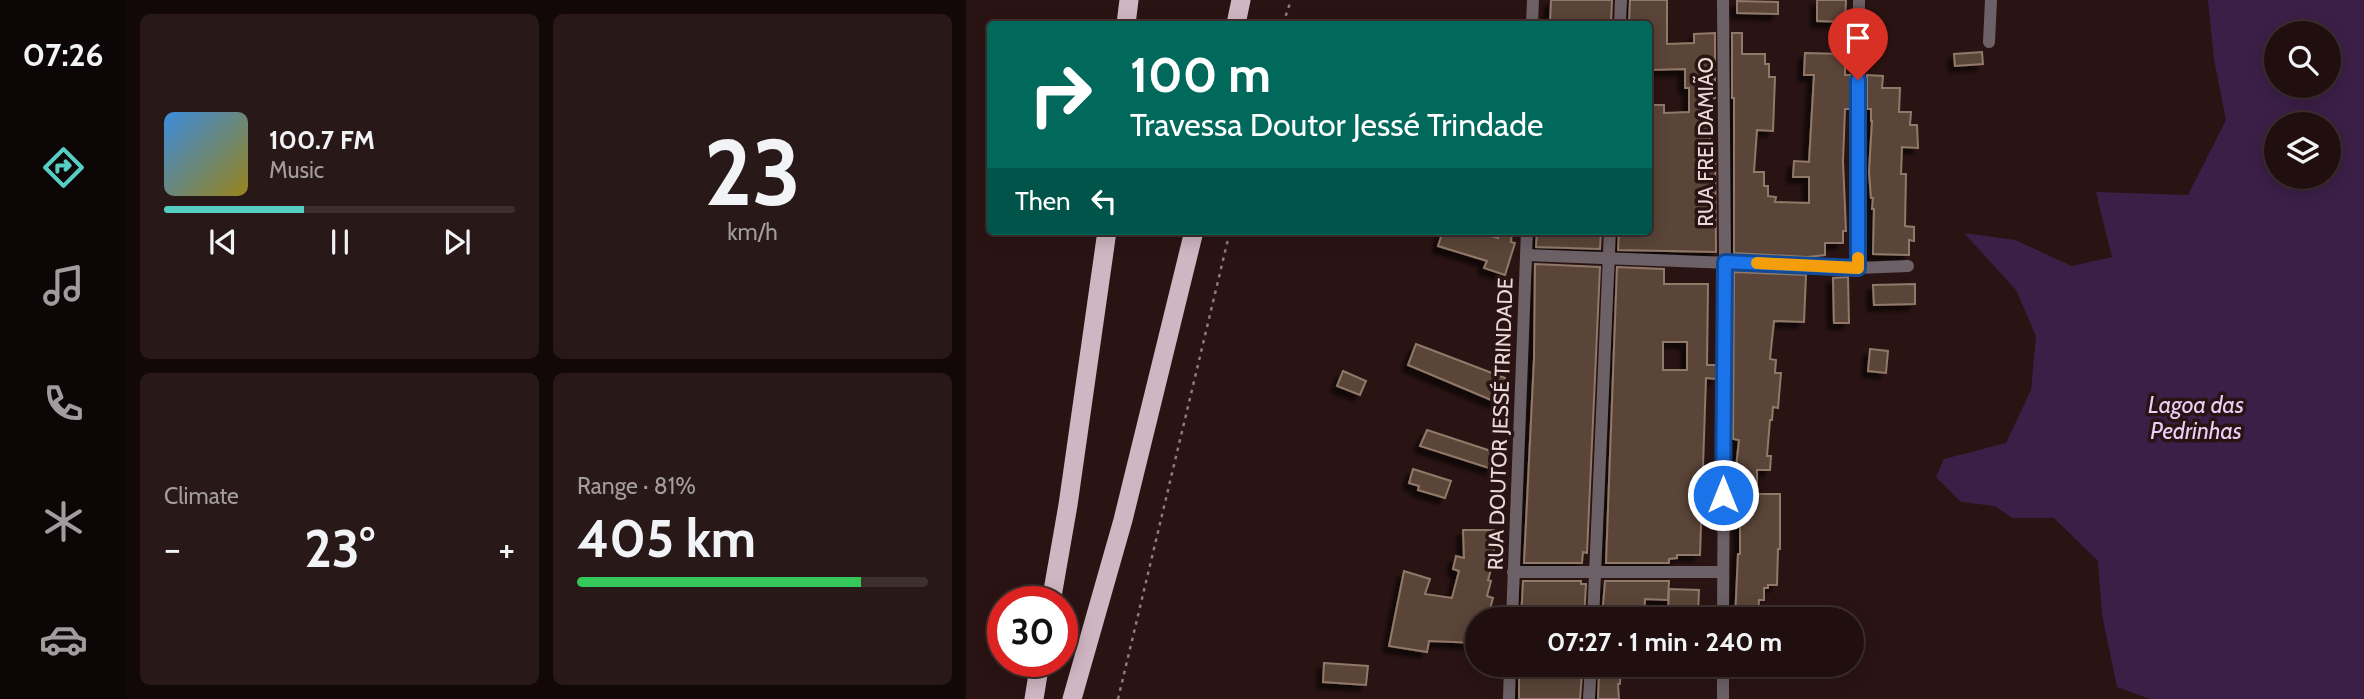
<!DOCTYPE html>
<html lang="en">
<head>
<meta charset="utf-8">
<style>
	:root { --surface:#200f0e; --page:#281817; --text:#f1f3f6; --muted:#a29c9e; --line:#3d2f2e; --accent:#56cec3 }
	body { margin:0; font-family:Cabin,sans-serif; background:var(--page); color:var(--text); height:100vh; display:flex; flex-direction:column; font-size:26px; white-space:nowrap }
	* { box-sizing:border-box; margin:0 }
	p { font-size:23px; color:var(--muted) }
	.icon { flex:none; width:38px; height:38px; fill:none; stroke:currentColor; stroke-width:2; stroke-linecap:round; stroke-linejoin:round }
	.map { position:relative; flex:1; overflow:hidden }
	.side { display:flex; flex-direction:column; gap:14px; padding:14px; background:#120808; width:840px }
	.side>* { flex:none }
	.hud { position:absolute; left:21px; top:21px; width:665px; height:214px; border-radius:7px; box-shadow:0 4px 18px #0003,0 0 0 2px var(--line); background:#00695c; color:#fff; overflow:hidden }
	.fabs { position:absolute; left:1298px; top:21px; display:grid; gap:14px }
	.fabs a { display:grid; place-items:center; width:77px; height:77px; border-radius:50%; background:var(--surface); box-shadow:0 4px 18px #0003,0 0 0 2px var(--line); font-size:35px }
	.speed { position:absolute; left:21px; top:586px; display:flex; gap:14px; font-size:35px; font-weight:700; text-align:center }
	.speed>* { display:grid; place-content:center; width:91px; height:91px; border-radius:50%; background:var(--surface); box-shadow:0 4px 18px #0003,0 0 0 2px var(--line); line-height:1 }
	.speed .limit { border:10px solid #d22; background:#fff; color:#111 }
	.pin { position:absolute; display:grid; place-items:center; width:60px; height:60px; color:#fff; margin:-72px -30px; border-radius:50% 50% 50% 0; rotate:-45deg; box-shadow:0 0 7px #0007 }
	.pin .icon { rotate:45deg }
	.me { position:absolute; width:77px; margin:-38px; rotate:0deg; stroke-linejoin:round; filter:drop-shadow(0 0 5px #0008) }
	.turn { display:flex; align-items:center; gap:24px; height:147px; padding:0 28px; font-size:32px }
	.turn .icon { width:91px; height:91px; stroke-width:2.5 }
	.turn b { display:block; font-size:49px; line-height:60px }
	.then { display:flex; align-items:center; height:66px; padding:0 28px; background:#0003; gap:14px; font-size:26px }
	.big { font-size:52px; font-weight:700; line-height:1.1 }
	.side .card { flex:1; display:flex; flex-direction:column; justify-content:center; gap:10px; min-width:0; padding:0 24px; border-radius:10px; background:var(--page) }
	.side .dial { align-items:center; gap:0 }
	.dial b { font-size:91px; line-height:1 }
	.song { display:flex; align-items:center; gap:21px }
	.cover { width:84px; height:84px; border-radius:10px; background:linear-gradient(135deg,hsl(210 70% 55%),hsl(50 70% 35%)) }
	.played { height:7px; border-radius:4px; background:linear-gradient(90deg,var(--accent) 40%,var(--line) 40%) }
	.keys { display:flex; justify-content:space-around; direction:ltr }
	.heat { display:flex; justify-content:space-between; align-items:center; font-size:38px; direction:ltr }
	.charge { height:10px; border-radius:5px; background:linear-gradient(90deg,#34c759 81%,var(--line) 0) }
	.side .tiles { flex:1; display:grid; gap:14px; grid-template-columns:repeat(2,1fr) }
	.trip { position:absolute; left:499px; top:607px; width:399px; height:70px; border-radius:35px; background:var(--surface); box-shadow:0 4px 18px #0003,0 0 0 2px var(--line); font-weight:700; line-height:70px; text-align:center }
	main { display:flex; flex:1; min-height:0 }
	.tabs { display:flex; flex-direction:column; width:126px; justify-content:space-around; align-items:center; background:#0d0606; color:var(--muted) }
	.tabs .icon { width:49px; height:49px }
	.tabs .on { color:var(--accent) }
	.tabs b { font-size:32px; color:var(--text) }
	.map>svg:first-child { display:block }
	.water { fill:#3c1f47; fill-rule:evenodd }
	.building { fill:#5a4537; stroke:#91796a; stroke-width:2; fill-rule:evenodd; filter:url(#shadow) }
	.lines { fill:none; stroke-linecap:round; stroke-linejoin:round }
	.path { stroke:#8e7b7a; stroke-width:2.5; stroke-dasharray:3.5 5; stroke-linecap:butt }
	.minor { stroke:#6c6166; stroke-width:12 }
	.trunk { stroke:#d0b6c2; stroke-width:19 }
	.route-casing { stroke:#114b97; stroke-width:18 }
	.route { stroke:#1a73e8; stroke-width:12 }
	.slow { stroke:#f59e0b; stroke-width:12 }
	.labels { text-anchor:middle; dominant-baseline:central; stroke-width:7; stroke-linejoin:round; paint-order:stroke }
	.street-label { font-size:21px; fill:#ead9d8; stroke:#2a1413 }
	.water-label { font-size:23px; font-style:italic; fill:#eccff8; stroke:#2a1413 }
</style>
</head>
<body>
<main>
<nav class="tabs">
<b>07:26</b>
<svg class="icon on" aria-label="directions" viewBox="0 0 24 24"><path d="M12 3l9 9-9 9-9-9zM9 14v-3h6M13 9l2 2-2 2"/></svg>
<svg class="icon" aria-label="music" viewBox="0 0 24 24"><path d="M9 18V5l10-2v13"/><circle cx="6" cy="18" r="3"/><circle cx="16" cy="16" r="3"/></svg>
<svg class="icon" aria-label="phone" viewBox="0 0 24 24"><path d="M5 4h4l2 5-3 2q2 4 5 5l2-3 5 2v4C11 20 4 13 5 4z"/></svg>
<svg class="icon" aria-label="climate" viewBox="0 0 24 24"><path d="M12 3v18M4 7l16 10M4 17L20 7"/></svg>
<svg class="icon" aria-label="car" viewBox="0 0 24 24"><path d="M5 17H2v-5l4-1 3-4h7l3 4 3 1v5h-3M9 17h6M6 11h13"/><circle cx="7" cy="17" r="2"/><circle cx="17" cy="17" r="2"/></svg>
</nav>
<section class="side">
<div class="tiles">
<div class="card">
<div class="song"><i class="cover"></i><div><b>100.7 FM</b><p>Music</p></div></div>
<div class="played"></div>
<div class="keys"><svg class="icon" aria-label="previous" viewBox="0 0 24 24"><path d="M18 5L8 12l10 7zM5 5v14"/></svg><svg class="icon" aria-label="pause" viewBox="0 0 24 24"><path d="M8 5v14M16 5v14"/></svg><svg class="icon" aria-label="next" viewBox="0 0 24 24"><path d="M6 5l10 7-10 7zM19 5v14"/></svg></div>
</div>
<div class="card dial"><b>23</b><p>km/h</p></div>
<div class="card"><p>Climate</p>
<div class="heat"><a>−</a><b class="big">23°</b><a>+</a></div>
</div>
<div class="card"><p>Range · 81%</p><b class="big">405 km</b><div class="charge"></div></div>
</div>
</section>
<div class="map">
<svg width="1398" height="699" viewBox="0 0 1398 699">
	<defs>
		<filter id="shadow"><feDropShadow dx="-6" dy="6" stdDeviation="2" flood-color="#0009"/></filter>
	</defs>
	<rect width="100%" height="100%" fill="#2a1413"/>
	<path class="water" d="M1242,0H1398V699H1184L1151,687L1136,615L1132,561L1088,518H1046L1029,506L995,502L970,477L978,459L1040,443L1065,390L1070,336L1050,290L998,233L1049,240L1106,266L1146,257L1130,192L1222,195L1260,120L1248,59ZM1311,33H1363V86H1311ZM1311,124H1363V177H1311Z"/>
	<g class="building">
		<path d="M585,0H646L645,24H584Z"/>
		<path d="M664,0H701V44L728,43V34L749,33V98L744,99V142H749L750,252L652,250L653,231H682V105H698V113L723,112V88H719V69L682,70V23L663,24Z"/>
		<path d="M851,0H880L879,22L851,21Z"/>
		<path d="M771,1L812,2V14L771,13Z"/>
		<path d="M766,33H776V54H799V64H803V77H809L807,131L791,130L788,172H798V186H802V196L810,197L809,202L843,203V177H827L828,161L843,162L848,75H838L839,53L879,54V75H884V109H879L877,161L880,231H877V243H859V255L841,257L768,253V98H766Z"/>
		<path d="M1016,52L1017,64L989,66L988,54Z"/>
		<path d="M901,75L917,76L916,88H934L933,112H945L944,125H951L952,148L936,147L935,174H940L939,226L948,227V241L943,240V255L907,254L908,209H906L907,198H905L903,172L906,121H905V109H901Z"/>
		<path d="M477,231H509L532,238L533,231H546L545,242L549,243L539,275L518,268L521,261L472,246Z"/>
		<path d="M571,231H635L634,249L570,247Z"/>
		<path d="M569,264L634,267L621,553L617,552L616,563H558L568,359Z"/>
		<path d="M651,267L698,269V284H742L741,365H750V379L740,378L734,555H711V558L703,559V563H640ZM697,342H721V370H697Z"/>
		<path d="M768,272L840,275L838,322L808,321L804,359L810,360L809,373H815L812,408L807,407L806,420H804L801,456H805L804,470H791V494H814V549H812L811,585H802V588H798V600H793L792,620H769L772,554H774V523H770L771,494H776L777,469L770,468L773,440L767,439Z"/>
		<path d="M882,277L883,323H868L867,278Z"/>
		<path d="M949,284V304L908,305L907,285Z"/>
		<path d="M450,344L539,378L537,405L442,365Z"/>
		<path d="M904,349L922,351L920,373L902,371Z"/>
		<path d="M377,371L400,381L394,395L371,386Z"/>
		<path d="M461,430L531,453L526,469L454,446Z"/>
		<path d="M447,469L485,481L479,498L452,490L453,486L443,483Z"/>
		<path d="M497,530H528V559L522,580L525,581L521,596L527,598L521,620H511V643L463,641L461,652L423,646L438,571L464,579L459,594L486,598L493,571L487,569L490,556L498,558Z"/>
		<path d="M557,581H615V584H620L618,618L555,620Z"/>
		<path d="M639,581H703L702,600L679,599L678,620H638L636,618Z"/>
		<path d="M703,589L733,590L732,614L702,613Z"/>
		<path d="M358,663L402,666L400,685L357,682Z"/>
		<path d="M553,665H611L612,673H616L614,699H553Z"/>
		<path d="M638,665H655L654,684H652L653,699H632L633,674H638Z"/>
	</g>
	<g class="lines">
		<g class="path">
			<path d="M317,24L325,0"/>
			<path d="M152,699L264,231"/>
		</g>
		<g class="minor">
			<path d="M757,0L759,262L757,620"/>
			<path d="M566,24L567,0"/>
			<path d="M654,24L655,0"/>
			<path d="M1023,42L1025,0"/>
			<path d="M560,255L892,268L942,266"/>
			<path d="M892,268L893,0"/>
			<path d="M547,572H757"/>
			<path d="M546,620L561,231"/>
			<path d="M627,620L644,231"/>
			<path d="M757,665V699"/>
			<path d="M543,699L544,665"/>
			<path d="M623,699L625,665"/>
		</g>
		<g class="trunk">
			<path d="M160,24L163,0"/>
			<path d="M270,24L275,0"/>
			<path d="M85,602L102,505L141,231"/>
			<path d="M68,699L74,662"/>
			<path d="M106,699L157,520L228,231"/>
		</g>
	</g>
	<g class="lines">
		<defs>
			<path id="route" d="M757,495L759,262L892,268V80"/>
		</defs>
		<use href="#route" class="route-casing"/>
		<use href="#route" class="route"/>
		<path class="slow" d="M791,263L892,268V258"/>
	</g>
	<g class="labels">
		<g class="street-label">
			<text transform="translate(739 142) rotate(-90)">RUA FREI DAMIÃO</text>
			<text transform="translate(534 424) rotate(-88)">RUA DOUTOR JESSÉ TRINDADE</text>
		</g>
		<g class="water-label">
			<text x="1230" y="405">Lagoa das<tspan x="1230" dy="26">Pedrinhas</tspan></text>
		</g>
	</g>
</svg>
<div class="fabs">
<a><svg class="icon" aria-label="search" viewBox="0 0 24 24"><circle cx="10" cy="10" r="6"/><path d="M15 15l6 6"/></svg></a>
<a><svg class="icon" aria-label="layers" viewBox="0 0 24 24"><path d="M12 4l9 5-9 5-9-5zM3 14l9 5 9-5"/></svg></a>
</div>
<div class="speed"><div class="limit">30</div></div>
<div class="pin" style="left:892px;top:80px;background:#d93025"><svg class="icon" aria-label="arrive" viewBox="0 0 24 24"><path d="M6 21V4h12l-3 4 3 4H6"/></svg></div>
<svg class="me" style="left:757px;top:495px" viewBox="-20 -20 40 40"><circle r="17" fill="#1a73e8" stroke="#fff" stroke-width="3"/><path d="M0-11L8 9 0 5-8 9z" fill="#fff"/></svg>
<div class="trip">07:27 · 1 min · 240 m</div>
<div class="hud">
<div class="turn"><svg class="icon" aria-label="right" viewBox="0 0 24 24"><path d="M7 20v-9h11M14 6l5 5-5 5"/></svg><div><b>100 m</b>Travessa Doutor Jessé Trindade</div></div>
<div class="then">Then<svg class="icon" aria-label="left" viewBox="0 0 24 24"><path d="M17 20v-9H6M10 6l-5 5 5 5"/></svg></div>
</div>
</div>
</main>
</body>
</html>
